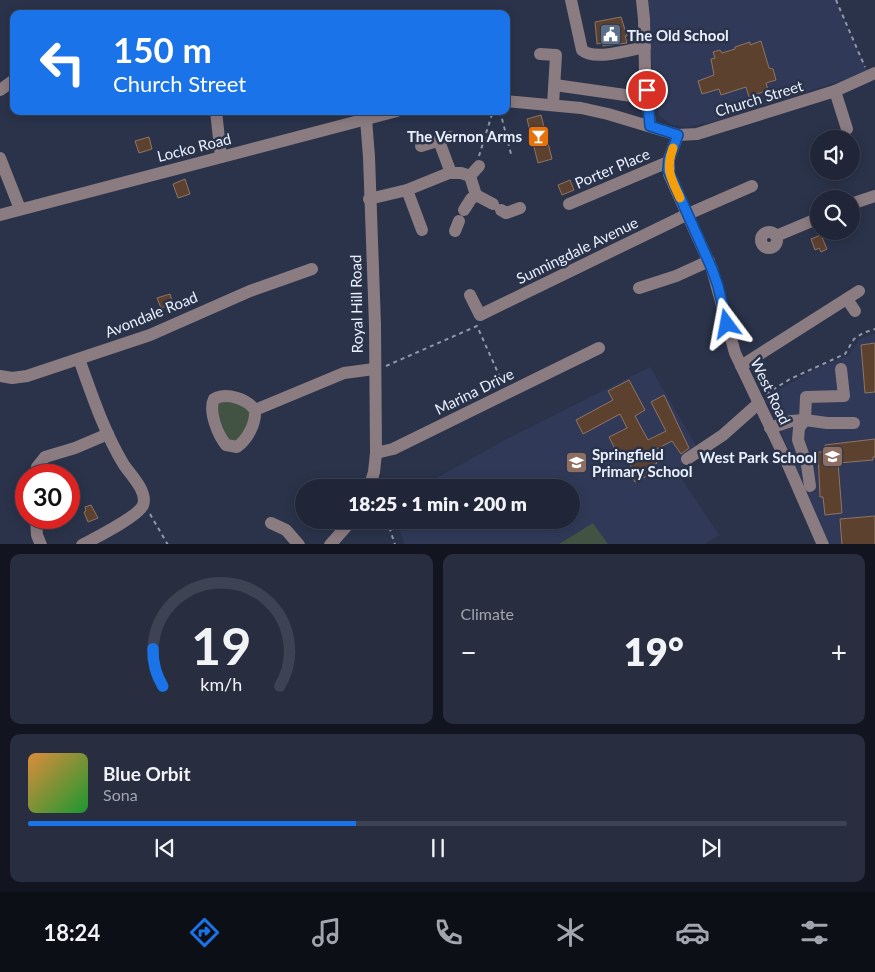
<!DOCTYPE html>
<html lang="en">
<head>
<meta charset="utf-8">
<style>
	:root { --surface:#202638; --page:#282e40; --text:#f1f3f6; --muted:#a2a5ae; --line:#3d4353; --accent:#1a73e8 }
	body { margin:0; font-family:Lato,sans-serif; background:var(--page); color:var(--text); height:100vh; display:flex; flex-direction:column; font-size:19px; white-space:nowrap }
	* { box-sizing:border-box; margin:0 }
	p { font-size:16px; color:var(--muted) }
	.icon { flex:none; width:28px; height:28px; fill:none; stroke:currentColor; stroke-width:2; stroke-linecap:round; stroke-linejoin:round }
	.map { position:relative; height:544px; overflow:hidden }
	.details { display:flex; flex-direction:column; gap:10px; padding:10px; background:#12151f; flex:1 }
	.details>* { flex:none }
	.hud { position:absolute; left:10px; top:10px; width:500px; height:105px; border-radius:10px; box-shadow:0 2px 12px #0003,0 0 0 1px var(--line); background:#1a73e8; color:#fff; overflow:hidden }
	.buttons { position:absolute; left:810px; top:130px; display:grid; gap:10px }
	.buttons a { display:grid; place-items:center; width:50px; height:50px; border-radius:50%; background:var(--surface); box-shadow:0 2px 12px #0003,0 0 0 1px var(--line); font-size:25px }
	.speed { position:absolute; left:15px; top:464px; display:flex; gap:10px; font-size:25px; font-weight:700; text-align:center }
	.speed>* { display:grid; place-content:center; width:65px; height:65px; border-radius:50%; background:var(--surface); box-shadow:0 2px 12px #0003,0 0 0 1px var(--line); line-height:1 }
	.speed .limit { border:8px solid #d22; background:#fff; color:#111 }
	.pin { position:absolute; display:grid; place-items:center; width:42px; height:42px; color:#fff; margin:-21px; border:2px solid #fff; border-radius:50%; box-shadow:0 1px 5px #0007 }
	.me { position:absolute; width:55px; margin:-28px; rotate:347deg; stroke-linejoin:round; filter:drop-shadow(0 0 4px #0008) }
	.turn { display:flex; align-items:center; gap:18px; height:105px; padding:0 20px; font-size:22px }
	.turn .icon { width:65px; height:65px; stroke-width:2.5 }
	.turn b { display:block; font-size:35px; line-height:42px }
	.big { font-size:38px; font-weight:800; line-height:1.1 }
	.details .card { flex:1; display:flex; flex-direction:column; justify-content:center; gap:8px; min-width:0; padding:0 18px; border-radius:10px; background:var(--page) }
	.details .dial { align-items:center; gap:0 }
	.dial svg { height:130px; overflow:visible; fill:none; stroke:var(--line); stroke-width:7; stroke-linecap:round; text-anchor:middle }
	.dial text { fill:var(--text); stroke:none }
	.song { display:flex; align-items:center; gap:15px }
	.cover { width:60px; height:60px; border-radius:8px; background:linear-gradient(135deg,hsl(30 70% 55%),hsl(130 70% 35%)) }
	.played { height:5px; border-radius:2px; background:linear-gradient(90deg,var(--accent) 40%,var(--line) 40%) }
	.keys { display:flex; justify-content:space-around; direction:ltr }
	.heat { display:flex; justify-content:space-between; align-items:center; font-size:28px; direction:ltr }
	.details .tiles { flex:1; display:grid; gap:10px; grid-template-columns:1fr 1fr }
	.card:last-child { grid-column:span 2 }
	.trip { position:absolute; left:295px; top:479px; width:285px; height:50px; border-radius:25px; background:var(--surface); box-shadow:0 2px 12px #0003,0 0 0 1px var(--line); font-weight:800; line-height:50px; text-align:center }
	.dock { display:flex; height:80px; justify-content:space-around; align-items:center; background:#0d0f16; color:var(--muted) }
	.dock .icon { width:35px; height:35px }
	.dock .selected { color:var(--accent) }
	.dock b { font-size:22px; color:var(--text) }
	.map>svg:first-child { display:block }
	.built { fill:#303a58 }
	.green { fill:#425344 }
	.building { fill:#5d412f; stroke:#907463 }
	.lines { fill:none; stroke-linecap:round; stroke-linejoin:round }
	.path { stroke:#9098ab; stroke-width:2; stroke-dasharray:4 4; stroke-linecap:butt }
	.minor { stroke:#8b7c82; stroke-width:12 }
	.route-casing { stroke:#114b97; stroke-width:12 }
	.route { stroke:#1a73e8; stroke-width:9 }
	.slow { stroke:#f59e0b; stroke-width:9 }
	.labels { text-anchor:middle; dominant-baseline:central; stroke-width:5; stroke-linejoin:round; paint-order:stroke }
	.poi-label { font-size:15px; font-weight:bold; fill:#e9f0ff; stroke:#2a334a; text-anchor:start }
	.street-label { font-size:15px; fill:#e9f0ff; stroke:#2a334a }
</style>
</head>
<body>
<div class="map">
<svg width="875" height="545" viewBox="0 0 875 545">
	<rect width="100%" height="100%" fill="#2a334a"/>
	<g class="built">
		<path d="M646,0H835L867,70L850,78L709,123L686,127L672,125L660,116L656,108Z"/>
		<path d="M875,333V544H827L781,432L765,398L815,369L849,355L860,339Z"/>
		<path d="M650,367L701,454L676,471L719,535L705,544H608L593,523L559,544L405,545L396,520H571V488L420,487L507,439Z"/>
	</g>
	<g class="green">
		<path d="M221,399L246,407L251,415L239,442L228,441L215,405Z"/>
		<path d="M593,523L608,544H559Z"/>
	</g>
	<g class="building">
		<path d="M621,17L627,36H625L627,43L603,46V43L597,44L595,22Z"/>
		<path d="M761,41L769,68L773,69L776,80L766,83L768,90L749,97L746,87L721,95L719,89L702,94L698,81L714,75L711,59L715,58L713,52L720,50L722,53L735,49V47L750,42V45Z"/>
		<path d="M541,115L552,159L538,163L527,119Z"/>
		<path d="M149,137L152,149L139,153L135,141Z"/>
		<path d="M185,179L190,194L178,198L173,184Z"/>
		<path d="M570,180L574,190L562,195L558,185Z"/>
		<path d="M821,235L827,249L821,252L819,248L815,250L811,239Z"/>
		<path d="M170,294L173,304L161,308L157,298Z"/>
		<path d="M875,343V392L865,393L861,345Z"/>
		<path d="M629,380L645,410L635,416L648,440L666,431L651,402L664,395L689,448L681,454L672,441L651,452L657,463L654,465L657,471L635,482L629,471L631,466L623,452L618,455L609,437L627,428L620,414L583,434L576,420L613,400L608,391Z"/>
		<path d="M875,439V457H873V460L838,463L842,513L825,515L823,497H820L818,452H826L825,445Z"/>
		<path d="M91,505L98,518L88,522L84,512L86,511L85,507Z"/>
		<path d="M875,516V545H842L840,519Z"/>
	</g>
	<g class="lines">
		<g class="path">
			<path d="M836,0L865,67"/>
			<path d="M500,111L511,154"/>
			<path d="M479,156L493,111"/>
			<path d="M386,366L477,326L503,384"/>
			<path d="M766,394L790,379L845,354L854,339L863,333L875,329"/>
			<path d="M150,514L168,545"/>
			<path d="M387,520L395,545"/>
		</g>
		<g class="minor">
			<path d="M571,0L582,50C594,61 630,50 645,47"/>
			<path d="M642,0L644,19L645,71L650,126"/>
			<path d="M540,54L556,55L553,105"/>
			<path d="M555,85L632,96"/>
			<path d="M0,90L14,80"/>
			<path d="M835,91L847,129"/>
			<path d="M506,101L581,108L608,114L678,135L697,134L835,91L875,73"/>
			<path d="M216,111L221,157"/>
			<path d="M366,119L369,157L375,325L376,453L374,472L369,488"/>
			<path d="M678,135L669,159V174L712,269L735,353L786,460L823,545"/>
			<path d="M439,141L451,173"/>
			<path d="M421,146L450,137"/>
			<path d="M0,158L20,209"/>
			<path d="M470,176L479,166"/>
			<path d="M407,190L422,230"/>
			<path d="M476,195L493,204"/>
			<path d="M369,199L407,190L449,173H461L470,176L476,195"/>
			<path d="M569,204L668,162"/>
			<path d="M851,204L875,196"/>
			<path d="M464,210L471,199L476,195"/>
			<path d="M501,210L506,213L520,208"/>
			<path d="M0,215L397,111"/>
			<path d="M455,231L459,221"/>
			<circle cx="769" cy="240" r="8"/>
			<path d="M776,236L819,218"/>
			<path d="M639,288L676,276L709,261"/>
			<path d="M470,295L480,315L688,214L752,186"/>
			<path d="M847,299L855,311"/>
			<path d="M79,359C92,395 104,432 124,465C131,475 148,492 143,505C139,516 95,538 82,545"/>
			<path d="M741,366L859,291"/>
			<path d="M0,376L12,378L27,376L150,335L250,291L312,269"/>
			<path d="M255,410C247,399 227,392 214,399C208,411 218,435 226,445L237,447C248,439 256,423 255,410L344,373L374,369"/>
			<path d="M770,428L791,421L805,420L827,423H854"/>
			<path d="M376,453L393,449L599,348"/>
			<path d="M687,459L723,435L759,403"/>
			<path d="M36,475L37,467L45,457L75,448L108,434"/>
			<path d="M810,486L807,465L798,440L799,428L805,420L806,397L844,396L841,369"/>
			<path d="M36,518L37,535L41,545"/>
			<path d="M271,523L286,530L299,545"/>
			<path d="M330,545L352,520"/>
		</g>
	</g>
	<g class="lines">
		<defs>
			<path id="route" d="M647,90L650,126L678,135L669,159L668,170L712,269L718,286L727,324"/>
		</defs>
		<use href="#route" class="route-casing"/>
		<use href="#route" class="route"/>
		<path class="slow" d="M673,148C665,170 671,178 680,198"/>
	</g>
	<defs>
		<symbol id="civic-square" viewBox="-11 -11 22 22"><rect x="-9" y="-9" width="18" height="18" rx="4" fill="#5c6f8a" stroke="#2a334a"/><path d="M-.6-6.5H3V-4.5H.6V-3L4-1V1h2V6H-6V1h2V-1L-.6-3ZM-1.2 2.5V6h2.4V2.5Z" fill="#fff"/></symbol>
		<symbol id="bar-square" viewBox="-11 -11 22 22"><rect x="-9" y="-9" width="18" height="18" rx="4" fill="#e8710a" stroke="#2a334a"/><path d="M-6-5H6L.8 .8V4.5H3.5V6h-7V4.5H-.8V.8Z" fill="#fff"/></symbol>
		<symbol id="school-square" viewBox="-11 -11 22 22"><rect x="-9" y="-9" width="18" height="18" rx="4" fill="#8d6e63" stroke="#2a334a"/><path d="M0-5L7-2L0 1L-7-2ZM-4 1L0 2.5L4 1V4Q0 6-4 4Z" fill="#fff"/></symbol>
	</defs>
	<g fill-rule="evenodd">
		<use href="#civic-square" x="598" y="22" width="25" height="25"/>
		<use href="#bar-square" x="526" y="124" width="25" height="25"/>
		<use href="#school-square" x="820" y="444" width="25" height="25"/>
		<use href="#school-square" x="564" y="450" width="25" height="25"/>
	</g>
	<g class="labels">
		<g class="poi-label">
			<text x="627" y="35">The Old School</text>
			<text x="522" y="136" text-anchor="end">The Vernon Arms</text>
			<text x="592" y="454">Springfield<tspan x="592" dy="17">Primary School</tspan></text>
			<text x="817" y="457" text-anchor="end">West Park School</text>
		</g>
		<g class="street-label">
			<text transform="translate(759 98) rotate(-17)">Church Street</text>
			<text transform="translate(194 147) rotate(-14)">Locko Road</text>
			<text transform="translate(612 168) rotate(-23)">Porter Place</text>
			<text transform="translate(577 250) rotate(-26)">Sunningdale Avenue</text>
			<text transform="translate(356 304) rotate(-91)">Royal Hill Road</text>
			<text transform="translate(151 314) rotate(-22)">Avondale Road</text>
			<text transform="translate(474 391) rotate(-26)">Marina Drive</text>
			<text transform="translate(771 391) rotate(64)">West Road</text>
		</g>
	</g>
</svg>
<div class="buttons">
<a><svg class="icon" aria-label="sound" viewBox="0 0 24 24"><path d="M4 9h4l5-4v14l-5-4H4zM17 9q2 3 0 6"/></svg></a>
<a><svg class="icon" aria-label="search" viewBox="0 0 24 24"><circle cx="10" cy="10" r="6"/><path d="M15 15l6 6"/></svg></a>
</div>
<div class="speed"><div class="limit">30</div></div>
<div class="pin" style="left:647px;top:90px;background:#d93025"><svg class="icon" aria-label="arrive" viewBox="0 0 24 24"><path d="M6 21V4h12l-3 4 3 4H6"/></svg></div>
<svg class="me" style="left:727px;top:324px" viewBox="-20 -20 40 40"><path d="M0-17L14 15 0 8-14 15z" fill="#1a73e8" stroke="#fff" stroke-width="4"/></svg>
<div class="trip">18:25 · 1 min · 200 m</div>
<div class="hud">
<div class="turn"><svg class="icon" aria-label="left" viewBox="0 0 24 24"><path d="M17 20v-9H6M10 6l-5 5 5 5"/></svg><div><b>150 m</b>Church Street</div></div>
</div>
</div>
<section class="details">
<div class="tiles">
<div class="card dial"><svg viewBox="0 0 100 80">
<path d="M14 69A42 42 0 1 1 86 69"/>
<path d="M14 69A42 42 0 0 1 8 46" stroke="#1a73e8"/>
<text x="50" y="56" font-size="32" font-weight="700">19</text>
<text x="50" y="72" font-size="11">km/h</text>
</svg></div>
<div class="card"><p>Climate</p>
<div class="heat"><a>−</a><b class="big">19°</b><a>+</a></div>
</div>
<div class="card">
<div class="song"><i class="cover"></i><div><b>Blue Orbit</b><p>Sona</p></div></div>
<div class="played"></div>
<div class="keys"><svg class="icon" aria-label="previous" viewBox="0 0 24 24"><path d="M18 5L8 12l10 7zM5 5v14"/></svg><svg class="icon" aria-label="pause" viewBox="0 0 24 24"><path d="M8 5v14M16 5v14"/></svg><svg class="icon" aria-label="next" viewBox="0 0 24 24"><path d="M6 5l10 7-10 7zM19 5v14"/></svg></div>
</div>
</div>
</section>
<nav class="dock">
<b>18:24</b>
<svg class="icon selected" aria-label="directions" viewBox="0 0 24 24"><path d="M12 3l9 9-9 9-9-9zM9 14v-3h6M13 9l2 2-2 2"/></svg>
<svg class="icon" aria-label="music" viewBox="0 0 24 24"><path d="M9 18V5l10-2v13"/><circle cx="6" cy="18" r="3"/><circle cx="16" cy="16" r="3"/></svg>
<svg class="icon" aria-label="phone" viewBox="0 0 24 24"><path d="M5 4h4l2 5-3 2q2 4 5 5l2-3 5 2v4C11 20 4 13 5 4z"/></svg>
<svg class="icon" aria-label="climate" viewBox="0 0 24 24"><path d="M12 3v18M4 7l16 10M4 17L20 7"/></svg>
<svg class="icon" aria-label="car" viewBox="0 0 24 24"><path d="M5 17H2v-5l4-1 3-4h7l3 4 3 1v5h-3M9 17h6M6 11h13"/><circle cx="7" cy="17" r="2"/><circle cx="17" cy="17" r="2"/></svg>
<svg class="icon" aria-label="filters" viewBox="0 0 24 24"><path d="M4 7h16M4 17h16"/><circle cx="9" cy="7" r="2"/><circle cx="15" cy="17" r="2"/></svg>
</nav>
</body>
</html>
